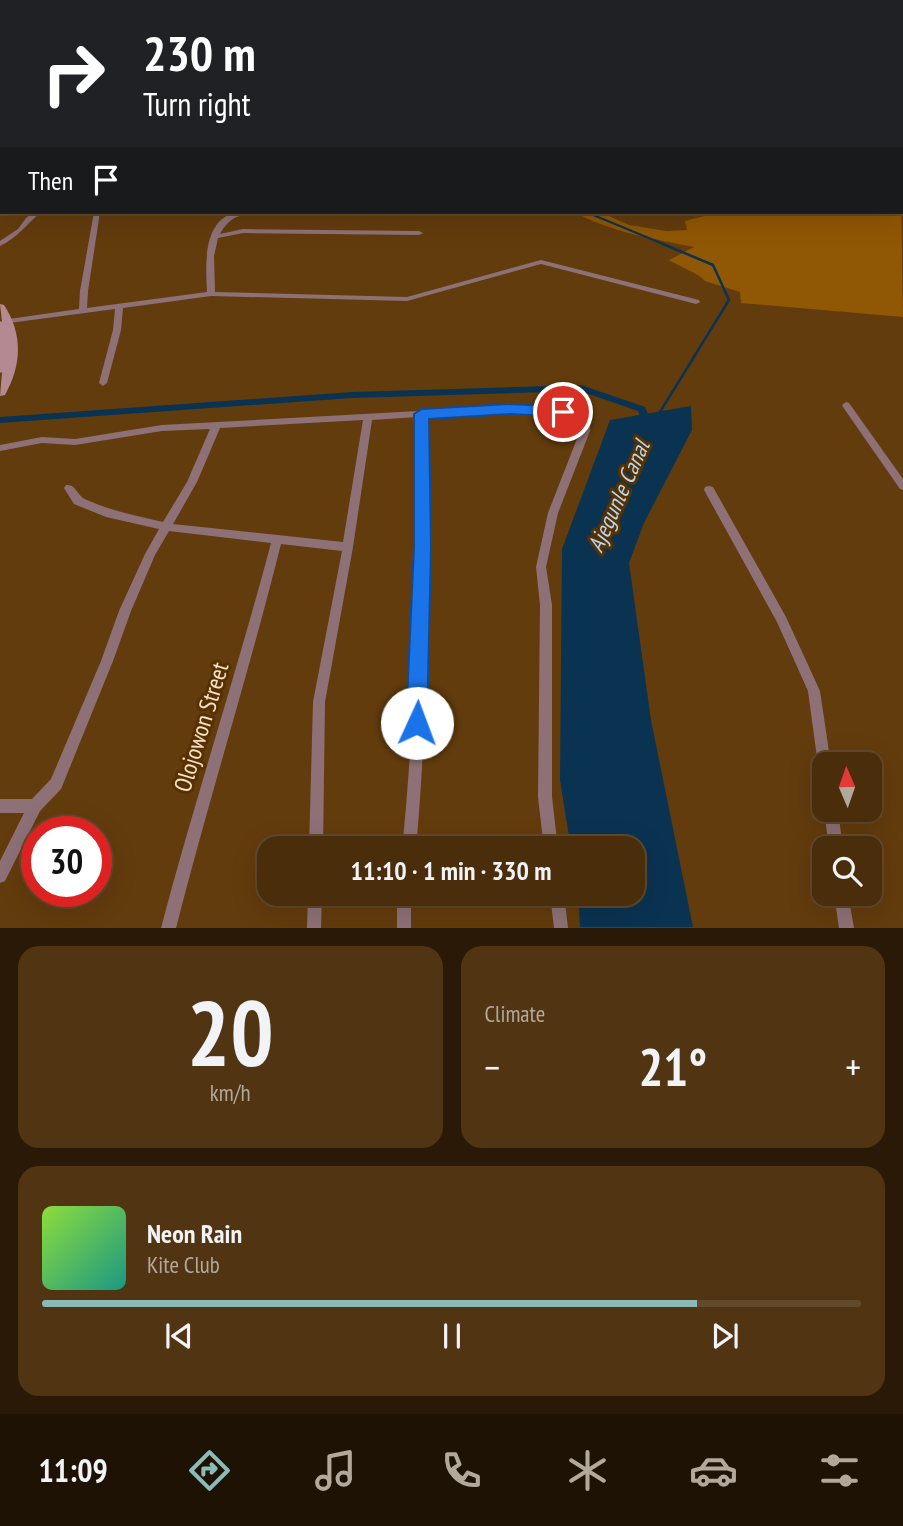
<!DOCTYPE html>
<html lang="en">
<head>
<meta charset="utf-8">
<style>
	:root { --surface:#4a2d0a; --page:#513513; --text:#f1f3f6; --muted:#b2a89c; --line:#61492b; --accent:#8bbbb9 }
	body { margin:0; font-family:"PT Sans Narrow",sans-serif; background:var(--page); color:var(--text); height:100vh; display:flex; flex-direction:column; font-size:26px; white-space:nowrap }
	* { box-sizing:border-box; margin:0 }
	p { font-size:23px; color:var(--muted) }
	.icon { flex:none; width:38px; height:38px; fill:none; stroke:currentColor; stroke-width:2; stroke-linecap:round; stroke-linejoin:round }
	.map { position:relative; height:928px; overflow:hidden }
	.drawer { display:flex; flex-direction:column; gap:18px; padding:18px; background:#291906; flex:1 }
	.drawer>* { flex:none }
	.top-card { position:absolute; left:0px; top:0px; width:903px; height:214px; box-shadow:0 7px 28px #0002,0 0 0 2px var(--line); background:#202124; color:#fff; overflow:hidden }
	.needle { width:46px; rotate:358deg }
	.fabs { position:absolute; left:812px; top:752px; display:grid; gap:14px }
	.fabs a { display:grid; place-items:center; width:70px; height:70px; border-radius:14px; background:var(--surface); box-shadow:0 7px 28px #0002,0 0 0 2px var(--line); font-size:35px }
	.speed { position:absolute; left:21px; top:816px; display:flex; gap:14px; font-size:35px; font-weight:700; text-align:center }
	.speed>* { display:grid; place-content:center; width:91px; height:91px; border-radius:50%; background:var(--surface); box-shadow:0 7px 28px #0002,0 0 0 2px var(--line); line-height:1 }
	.speed .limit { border:10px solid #d22; background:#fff; color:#111 }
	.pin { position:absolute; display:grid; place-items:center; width:60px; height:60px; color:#fff; margin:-30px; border:4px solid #fff; border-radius:50%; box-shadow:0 2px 7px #0007 }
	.me { position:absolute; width:77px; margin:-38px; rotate:2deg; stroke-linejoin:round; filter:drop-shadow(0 0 5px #0008) }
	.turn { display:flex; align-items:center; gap:24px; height:147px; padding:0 28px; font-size:32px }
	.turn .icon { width:91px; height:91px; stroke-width:2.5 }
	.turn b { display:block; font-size:49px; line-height:60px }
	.then { display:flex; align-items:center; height:66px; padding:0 28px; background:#0003; gap:14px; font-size:26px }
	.big { font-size:52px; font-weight:700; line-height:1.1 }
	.drawer .tile { flex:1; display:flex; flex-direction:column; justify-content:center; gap:10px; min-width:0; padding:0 24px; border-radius:21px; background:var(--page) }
	.drawer .dial { align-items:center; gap:0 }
	.dial b { font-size:91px; line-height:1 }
	.song { display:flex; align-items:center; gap:21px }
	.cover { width:84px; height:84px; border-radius:10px; background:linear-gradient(135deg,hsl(90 70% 55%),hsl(170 70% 35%)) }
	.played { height:7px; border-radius:4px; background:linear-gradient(90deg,var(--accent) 80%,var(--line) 80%) }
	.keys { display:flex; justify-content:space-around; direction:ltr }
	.heat { display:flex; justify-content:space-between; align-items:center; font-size:38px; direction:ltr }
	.drawer .tiles { flex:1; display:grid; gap:18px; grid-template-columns:1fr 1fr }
	.tile:last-child { grid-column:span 2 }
	.trip { position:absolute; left:257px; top:836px; width:388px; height:70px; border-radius:21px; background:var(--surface); box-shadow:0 7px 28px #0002,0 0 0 2px var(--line); font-weight:700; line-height:70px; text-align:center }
	.dock { display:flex; height:112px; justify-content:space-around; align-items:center; background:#1e1204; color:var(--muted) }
	.dock .icon { width:49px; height:49px }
	.dock .selected { color:var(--accent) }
	.dock b { font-size:32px; color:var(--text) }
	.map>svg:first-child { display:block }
	.built { fill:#6d4105 }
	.green { fill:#905704 }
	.water { fill:#0a3352 }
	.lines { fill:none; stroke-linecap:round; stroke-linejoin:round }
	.stream-far1 { stroke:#0a3352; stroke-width:2 }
	.stream { stroke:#0a3352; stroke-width:2.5 }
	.canal { fill:#0a3352; fill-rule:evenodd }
	.minor { fill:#8e7176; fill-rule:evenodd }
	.secondary { fill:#b48991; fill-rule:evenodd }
	.trunk { fill:#dfa2ae; fill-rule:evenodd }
	.route { fill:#1a73e8; stroke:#114b97; stroke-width:2 }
	.labels { text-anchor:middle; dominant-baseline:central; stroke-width:6; stroke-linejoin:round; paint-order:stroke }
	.water-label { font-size:23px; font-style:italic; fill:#b4d8f8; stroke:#573200 }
	.near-street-label { font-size:24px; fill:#f9e1cb; stroke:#573200 }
</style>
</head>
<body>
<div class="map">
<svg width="903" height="928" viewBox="0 0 903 928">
	<rect width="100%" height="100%" fill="#633c0d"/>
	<path class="built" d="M91,0H903V45L901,2Z"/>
	<path class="green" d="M901,197L903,317L741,303L740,292L705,281C700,274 678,266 669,260L694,247C653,239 611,232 574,212H600L629,225L666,231L687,230L685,221L720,212H901Z"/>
	<path class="water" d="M691,406L692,430L644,523L629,563L651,720L693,927H580L578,894H634V849H571L560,780L562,549L610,420Z"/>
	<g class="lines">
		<path class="stream-far1" d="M586,212L668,246"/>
		<path class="stream" d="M660,412L729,300L713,265L663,244"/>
		<path class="canal" d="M581,385L645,407L654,427L649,430L645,429L638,411L580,391L352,398L0,423V417L352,392Z"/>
		<g class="minor">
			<path d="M9,0H14L12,2H7Z"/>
			<path d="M290,0H295L296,2H291Z"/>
			<path d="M595,0H601L599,2H592Z"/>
			<path d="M743,0L753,2H746Z"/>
			<rect x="0" y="4" width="2" height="3"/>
			<rect x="0" y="22" width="2" height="2"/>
			<rect x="0" y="197" width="2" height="5"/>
			<path d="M34,212H41C27,224 17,238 0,246V241L18,229L26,218Z"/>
			<path d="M94,212H100L88,291L87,308L207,292C206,266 202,224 233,213C242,209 267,212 277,212L274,214C250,214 233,210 220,234L243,229L419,231L423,233L419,235L243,233L218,238L214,256L215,292L407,297L541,260L699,300L700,302L696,304L541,264L407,301L211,296L123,308L121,330L107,383L103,386L99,383L113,330L115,309L9,323L5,321L9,319L79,309L80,291Z"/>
			<path d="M846,402L849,403L903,479V490L900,489L843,407L842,405Z"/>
			<path d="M511,406L585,413L590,416V431L558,513L546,567L552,605V797L558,849H544L538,797L540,605L536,567L548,513L580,431V419L511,412L427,417C428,561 429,705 416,849H402C417,705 417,561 417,417L372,420L353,547L325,702L323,849H309L313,702L342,551L281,544C249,672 209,799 176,928H161C195,799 237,672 271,543L169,531L155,555L131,611L113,661L61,789L40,811L5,881L0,883V861L24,813H0V799H32L51,779L101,661L119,611L145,554L159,529L106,517L74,504L64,488L66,485C77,484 76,496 87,500C111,511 137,516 163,522L187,482L210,429L162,431L75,445L42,443L0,451V445L42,437L75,439L162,425ZM363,420L343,542L173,524L197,482L220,428Z"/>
			<path d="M709,486L713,487L786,617L820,691L831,765H824V771L820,769L818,765L808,691L777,622L704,490L705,487Z"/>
			<path d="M824,810H838L843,849H829Z"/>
			<path d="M308,894H322L321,928H307Z"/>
			<rect x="397" y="894" width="14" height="34"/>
			<path d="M550,894H564L568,928H554Z"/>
			<path d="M834,894H848L854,928H839Z"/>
		</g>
		<g class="secondary">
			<path d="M80,0H87L88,2H81Z"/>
			<path d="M0,304L4,305C23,334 22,365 5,395L0,396L2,372L0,373V321L2,322Z"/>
		</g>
		<g class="trunk">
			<rect x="901" y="54" width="2" height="4"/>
			<rect x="0" y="55" width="2" height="4"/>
		</g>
	</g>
	<path class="route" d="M511,404L563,407L570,412L563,417L511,414L429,419L431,547L427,723L424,730L417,733L410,730L406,723L414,547V414L422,409Z"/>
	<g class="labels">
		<g class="water-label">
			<text transform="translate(618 496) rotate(-66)">Ajegunle Canal</text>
		</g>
		<g class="near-street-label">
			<text transform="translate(201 727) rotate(-73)">Olojowon Street</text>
		</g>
	</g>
</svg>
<div class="fabs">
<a><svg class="needle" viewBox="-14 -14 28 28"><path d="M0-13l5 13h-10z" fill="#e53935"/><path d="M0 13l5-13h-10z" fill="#b2a89c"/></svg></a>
<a><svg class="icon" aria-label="search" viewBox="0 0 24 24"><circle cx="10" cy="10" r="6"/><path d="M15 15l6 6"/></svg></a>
</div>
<div class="speed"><div class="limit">30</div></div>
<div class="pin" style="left:563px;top:412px;background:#d93025"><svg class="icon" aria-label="arrive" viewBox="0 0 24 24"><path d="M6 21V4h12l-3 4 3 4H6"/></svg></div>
<svg class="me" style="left:417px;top:723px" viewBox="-20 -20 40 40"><circle r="19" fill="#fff"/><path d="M0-13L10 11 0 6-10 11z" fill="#1a73e8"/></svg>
<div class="trip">11:10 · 1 min · 330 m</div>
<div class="top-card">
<div class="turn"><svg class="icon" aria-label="right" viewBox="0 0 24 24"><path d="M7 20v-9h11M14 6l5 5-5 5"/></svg><div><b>230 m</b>Turn right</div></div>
<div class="then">Then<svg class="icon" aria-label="arrive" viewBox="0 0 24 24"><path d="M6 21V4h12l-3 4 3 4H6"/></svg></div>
</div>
</div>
<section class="drawer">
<div class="tiles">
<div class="tile dial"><b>20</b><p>km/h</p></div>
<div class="tile"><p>Climate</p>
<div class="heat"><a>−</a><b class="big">21°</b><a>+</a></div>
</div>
<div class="tile">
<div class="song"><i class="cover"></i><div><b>Neon Rain</b><p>Kite Club</p></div></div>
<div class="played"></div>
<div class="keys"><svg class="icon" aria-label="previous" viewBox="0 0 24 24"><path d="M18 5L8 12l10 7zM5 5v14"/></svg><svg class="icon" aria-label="pause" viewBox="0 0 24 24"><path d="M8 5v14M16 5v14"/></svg><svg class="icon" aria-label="next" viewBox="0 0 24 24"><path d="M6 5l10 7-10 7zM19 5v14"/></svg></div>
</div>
</div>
</section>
<nav class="dock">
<b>11:09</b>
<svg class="icon selected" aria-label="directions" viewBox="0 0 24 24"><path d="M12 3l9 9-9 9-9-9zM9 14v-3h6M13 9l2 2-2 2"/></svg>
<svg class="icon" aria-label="music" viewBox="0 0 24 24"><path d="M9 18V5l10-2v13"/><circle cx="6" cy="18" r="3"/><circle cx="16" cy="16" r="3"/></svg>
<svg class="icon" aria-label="phone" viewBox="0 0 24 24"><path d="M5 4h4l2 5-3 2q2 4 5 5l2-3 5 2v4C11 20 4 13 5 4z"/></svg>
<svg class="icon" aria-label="climate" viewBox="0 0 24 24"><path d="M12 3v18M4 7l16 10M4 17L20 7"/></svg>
<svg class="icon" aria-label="car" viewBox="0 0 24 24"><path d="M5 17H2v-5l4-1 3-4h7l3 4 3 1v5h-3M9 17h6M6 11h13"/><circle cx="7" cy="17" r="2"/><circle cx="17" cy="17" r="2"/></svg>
<svg class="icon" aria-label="filters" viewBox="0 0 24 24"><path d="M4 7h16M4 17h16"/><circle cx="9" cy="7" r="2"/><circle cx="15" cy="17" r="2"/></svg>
</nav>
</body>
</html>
